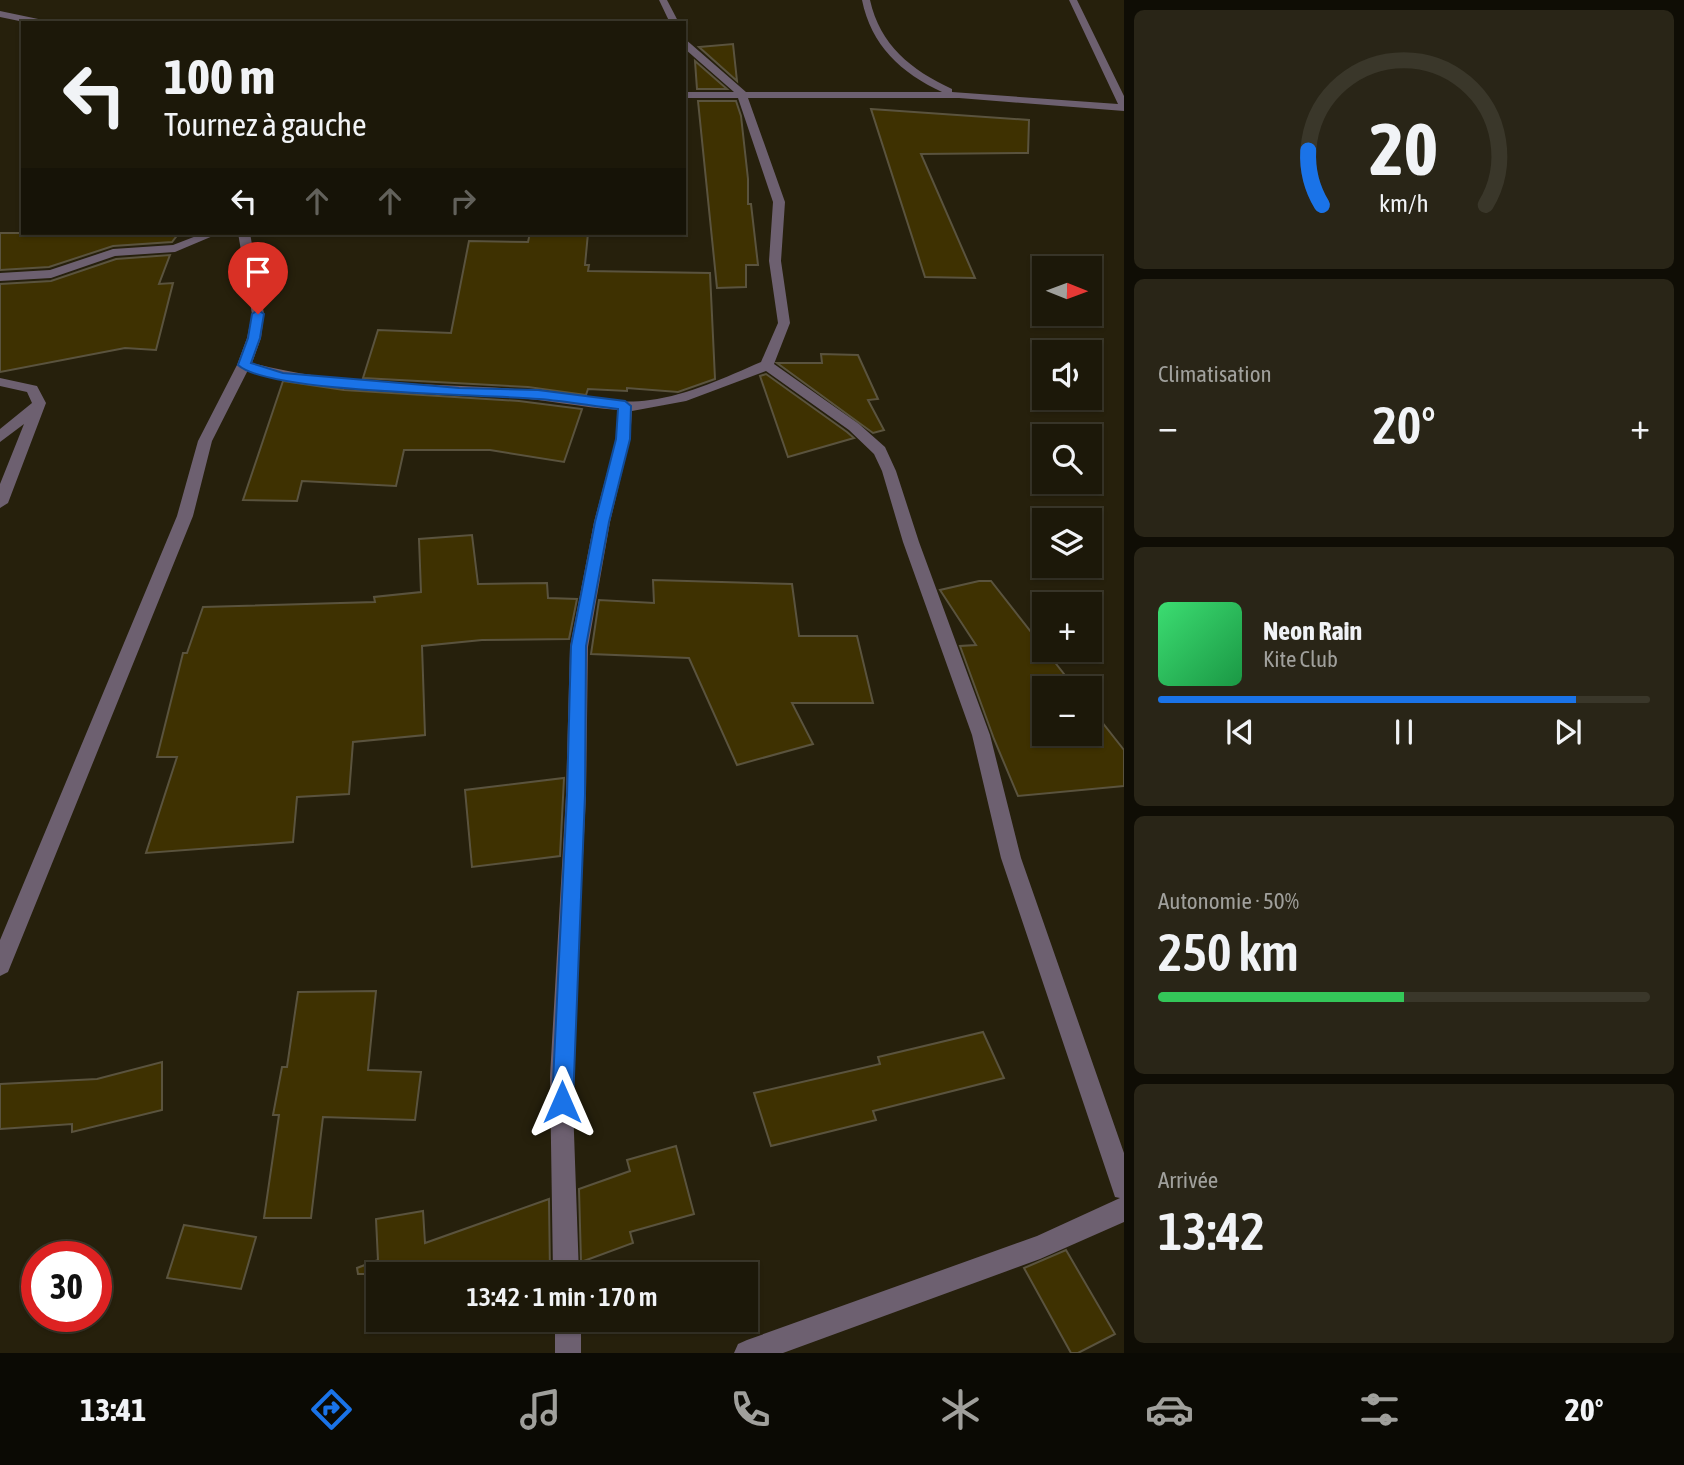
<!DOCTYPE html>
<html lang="fr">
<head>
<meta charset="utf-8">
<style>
	:root { --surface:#1c1809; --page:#292517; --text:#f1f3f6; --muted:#a0a09c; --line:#3a372a; --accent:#1a73e8 }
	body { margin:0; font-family:"Asap Condensed",sans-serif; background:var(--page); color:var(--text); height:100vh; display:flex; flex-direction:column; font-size:26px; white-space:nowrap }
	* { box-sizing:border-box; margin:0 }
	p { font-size:23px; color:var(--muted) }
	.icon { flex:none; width:38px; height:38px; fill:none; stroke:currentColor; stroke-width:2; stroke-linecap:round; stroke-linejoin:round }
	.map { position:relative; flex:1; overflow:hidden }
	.panel { display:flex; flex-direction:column; gap:10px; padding:10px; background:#0f0d05; width:560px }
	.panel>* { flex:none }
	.hud { position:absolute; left:21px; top:21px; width:665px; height:214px; border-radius:0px; box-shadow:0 2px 5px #0004,0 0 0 2px var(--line); background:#1c1809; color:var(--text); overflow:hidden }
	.needle { width:46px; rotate:91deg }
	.buttons { position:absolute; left:1032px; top:256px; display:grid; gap:14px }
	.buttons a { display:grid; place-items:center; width:70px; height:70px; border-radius:0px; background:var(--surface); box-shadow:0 2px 5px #0004,0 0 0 2px var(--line); font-size:35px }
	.speed { position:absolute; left:21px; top:1241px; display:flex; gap:14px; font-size:35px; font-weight:700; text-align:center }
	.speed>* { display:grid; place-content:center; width:91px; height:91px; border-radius:50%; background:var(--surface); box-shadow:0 2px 5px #0004,0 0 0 2px var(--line); line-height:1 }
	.speed .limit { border:10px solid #d22; background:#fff; color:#111 }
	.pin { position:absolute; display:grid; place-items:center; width:60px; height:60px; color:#fff; margin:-72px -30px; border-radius:50% 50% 50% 0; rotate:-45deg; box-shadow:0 0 7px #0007 }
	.pin .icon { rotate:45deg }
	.me { position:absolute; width:77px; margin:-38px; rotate:0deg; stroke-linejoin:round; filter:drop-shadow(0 0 5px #0008) }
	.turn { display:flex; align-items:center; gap:24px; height:147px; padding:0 28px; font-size:32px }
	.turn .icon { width:91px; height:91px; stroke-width:2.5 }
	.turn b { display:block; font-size:49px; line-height:60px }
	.lanes { display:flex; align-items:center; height:66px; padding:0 28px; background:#0003; justify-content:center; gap:35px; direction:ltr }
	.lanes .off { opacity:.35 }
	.big { font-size:52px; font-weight:600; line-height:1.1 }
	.panel .tile { flex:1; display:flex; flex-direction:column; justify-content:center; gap:10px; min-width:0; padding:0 24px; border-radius:10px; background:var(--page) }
	.panel .dial { align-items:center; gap:0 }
	.dial svg { height:182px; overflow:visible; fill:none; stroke:var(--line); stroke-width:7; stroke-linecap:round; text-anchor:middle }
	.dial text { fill:var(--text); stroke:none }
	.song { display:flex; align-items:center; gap:21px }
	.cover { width:84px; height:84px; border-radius:10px; background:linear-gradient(135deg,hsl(140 70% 55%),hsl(140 70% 35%)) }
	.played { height:7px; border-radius:4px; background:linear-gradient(90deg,var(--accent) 85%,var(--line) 85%) }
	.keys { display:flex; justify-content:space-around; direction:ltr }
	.heat { display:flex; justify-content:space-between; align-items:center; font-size:38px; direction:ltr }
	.charge { height:10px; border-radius:5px; background:linear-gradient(90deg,#34c759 50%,var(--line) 0) }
	.trip { position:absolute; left:366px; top:1262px; width:392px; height:70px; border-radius:0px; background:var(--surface); box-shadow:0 2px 5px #0004,0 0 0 2px var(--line); font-weight:600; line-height:70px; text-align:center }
	.dock { display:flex; height:112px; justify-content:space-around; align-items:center; background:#0b0a04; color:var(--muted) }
	.dock .icon { width:49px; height:49px }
	.dock .active { color:var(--accent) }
	.dock b { font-size:32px; color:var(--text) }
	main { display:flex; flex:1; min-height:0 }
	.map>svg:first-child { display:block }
	.building { fill:#3e3101; stroke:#5a533e; stroke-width:2 }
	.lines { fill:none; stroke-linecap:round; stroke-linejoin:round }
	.minor { fill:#6d6070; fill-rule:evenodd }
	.route { fill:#1a73e8; stroke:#114b97; stroke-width:2 }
</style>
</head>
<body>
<main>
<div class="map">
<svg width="1124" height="1353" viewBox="0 0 1124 1353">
	<rect width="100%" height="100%" fill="#26200c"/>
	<g class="building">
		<path d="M733,44L737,81L699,47Z"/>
		<path d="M695,61L727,89H697Z"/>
		<path d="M698,101H736L741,116L748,179V204H751L758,265H746V287L717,288Z"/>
		<path d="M871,109L1029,120L1028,153L921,154L975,278L925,277Z"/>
		<path d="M0,233H179L172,242L113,246L49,267L0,270Z"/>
		<path d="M530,233H588L585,265H589L588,271L710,273L715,379L678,392L627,388V391L588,389L586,395L528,387L363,378L378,330L451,333L469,241L528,242Z"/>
		<path d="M170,255L159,284L173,283L156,350L125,348L0,372V284L51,281L116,259Z"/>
		<path d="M821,354L858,355L878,399L868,400L884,430L873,433L777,363H822Z"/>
		<path d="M766,374L847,432L854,438L788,457L760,376Z"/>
		<path d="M283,381L344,390L519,401L582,409L564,462L490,450H404L396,486L302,481L297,501L243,500Z"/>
		<path d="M472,535L478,584L547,583L548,598L577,599L569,639L482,640L422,646L425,735L353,742L349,794L297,797L293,842L146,853L177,757H157L183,653H187L203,607L375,602L374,597L421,592L419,539Z"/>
		<path d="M653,580L792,584L799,636H857L873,703H792L813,744L737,765L689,658L591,654L599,600L654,603Z"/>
		<path d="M979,581H991L1075,688H1045V733H1090V707L1124,750V786L1018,796L994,739L960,646L976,645L940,590Z"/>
		<path d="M564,778L560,856L472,867L465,790Z"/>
		<path d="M376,991L368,1070L421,1072L415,1120L323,1117L311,1218H264L279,1115H273L282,1067H287L298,992Z"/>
		<path d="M983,1032L1004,1078L873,1111L876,1120L771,1146L754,1093L880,1064L878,1057Z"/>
		<path d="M162,1062V1110L72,1132V1124L0,1129V1084L97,1079Z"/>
		<path d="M676,1146L694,1214L630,1232L633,1243L581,1262L579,1189L630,1171L627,1160Z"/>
		<path d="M549,1199L550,1274H358L357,1268L378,1260L376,1219L423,1211L425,1243Z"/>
		<path d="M184,1225L256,1237L241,1289L167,1278Z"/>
		<path d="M1066,1250L1115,1334L1078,1353H1071L1024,1268Z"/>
	</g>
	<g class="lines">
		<g class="minor">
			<path d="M659,0H667L679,23H670Z"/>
			<path d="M862,0H870C880,45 911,70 952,89V92L1118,104L1069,0H1077L1124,96V111L959,98H748L785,202L781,261L790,323L774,364L859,424L885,447L896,471L919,542L990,735L1021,858L1124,1153V1222L1040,1259L783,1353H734L738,1344L747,1340L1037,1236L1120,1198L1115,1197L1112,1188L1001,858L972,735L903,542L882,471L874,454L849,430L766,371L686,401L632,411L630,439L610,522L588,647L586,795L572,1077L579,1274H553L550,1077L566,795L570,647L594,522L616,439L618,410C580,407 543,399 505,397C418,391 333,393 248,370L212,441L193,516L8,972L0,976V940L177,516L198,441L237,365L247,338L252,314L238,233H250L264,314L261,338L252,363C342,387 435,382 528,390C568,393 610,406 650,400C689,395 726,377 761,362L778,323L769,261L773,202L738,98H684V92H734L685,49L684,38L746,92H942C901,73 871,45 862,0Z"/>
			<path d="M0,11L43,20L47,23H29L0,17Z"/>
			<path d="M204,233H220L175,252L115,256L51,278L0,281V273L50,270L113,249L173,245Z"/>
			<path d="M0,378L37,386L46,403L8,503L0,508V484L24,424L0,442V429L32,403L27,392L0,386Z"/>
			<rect x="555" y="1320" width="26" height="33"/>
		</g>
	</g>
	<path class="route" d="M258,310L264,314L260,338L251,363L283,373L459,388L538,390L625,401L631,406L630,439L609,522L586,646L585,795L573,1102L569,1109L562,1112L555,1109L552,1102L567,795L571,646L595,522L616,439L618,409C592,406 565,401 539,399C485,394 270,394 238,365L248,338L252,314Z"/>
</svg>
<div class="buttons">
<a><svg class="needle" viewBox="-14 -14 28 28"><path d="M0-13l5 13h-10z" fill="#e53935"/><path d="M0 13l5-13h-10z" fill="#a0a09c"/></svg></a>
<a><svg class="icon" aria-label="sound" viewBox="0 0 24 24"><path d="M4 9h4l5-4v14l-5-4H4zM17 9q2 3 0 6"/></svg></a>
<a><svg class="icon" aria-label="search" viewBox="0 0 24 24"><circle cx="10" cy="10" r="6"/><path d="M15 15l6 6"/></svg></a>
<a><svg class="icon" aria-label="layers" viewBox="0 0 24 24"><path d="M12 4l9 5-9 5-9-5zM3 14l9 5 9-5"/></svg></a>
<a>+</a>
<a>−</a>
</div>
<div class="speed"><div class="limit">30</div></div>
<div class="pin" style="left:258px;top:314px;background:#d93025"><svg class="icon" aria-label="arrive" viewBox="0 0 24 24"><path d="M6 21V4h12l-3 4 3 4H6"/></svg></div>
<svg class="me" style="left:562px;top:1102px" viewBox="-20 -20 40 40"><path d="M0-17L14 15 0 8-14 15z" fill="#1a73e8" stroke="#fff" stroke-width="4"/></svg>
<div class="trip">13:42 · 1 min · 170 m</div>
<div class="hud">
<div class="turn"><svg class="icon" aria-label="left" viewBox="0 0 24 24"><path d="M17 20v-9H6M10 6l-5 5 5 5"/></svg><div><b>100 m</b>Tournez à gauche</div></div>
<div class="lanes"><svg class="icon" aria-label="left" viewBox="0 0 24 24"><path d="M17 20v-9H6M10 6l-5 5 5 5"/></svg><svg class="icon off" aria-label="ahead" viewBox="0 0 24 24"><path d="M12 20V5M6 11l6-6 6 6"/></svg><svg class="icon off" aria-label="ahead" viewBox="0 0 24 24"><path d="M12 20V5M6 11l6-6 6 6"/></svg><svg class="icon off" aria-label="right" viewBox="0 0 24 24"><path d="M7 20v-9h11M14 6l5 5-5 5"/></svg></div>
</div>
</div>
<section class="panel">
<div class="tile dial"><svg viewBox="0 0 100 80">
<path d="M14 69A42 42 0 1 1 86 69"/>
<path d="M14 69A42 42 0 0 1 8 45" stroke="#1a73e8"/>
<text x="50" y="56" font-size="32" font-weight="700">20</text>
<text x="50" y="72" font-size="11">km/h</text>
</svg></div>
<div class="tile"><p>Climatisation</p>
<div class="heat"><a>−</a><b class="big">20°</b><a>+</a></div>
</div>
<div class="tile">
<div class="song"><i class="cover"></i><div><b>Neon Rain</b><p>Kite Club</p></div></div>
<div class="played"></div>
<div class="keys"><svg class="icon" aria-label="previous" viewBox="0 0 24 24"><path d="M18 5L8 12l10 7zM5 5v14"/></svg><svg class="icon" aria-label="pause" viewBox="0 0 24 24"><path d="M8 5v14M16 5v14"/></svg><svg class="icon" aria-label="next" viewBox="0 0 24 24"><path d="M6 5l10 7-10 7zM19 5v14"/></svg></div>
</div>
<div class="tile"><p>Autonomie · 50%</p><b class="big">250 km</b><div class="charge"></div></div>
<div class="tile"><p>Arrivée</p><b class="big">13:42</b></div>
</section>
</main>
<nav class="dock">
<b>13:41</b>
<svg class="icon active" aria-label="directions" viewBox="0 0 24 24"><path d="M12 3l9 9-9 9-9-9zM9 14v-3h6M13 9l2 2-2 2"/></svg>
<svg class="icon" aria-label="music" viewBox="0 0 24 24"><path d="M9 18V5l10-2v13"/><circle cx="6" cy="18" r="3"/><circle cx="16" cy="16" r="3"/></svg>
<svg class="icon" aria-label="phone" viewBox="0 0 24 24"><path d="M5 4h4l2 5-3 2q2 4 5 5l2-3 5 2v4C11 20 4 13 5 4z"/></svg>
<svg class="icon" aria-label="climate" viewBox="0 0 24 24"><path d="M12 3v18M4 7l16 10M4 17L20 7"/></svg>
<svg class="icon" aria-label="car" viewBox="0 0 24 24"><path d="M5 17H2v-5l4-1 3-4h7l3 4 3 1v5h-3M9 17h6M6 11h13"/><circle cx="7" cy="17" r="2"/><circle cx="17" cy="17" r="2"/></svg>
<svg class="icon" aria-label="filters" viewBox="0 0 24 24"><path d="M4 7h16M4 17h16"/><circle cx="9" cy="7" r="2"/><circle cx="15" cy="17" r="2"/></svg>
<b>20°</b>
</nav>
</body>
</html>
